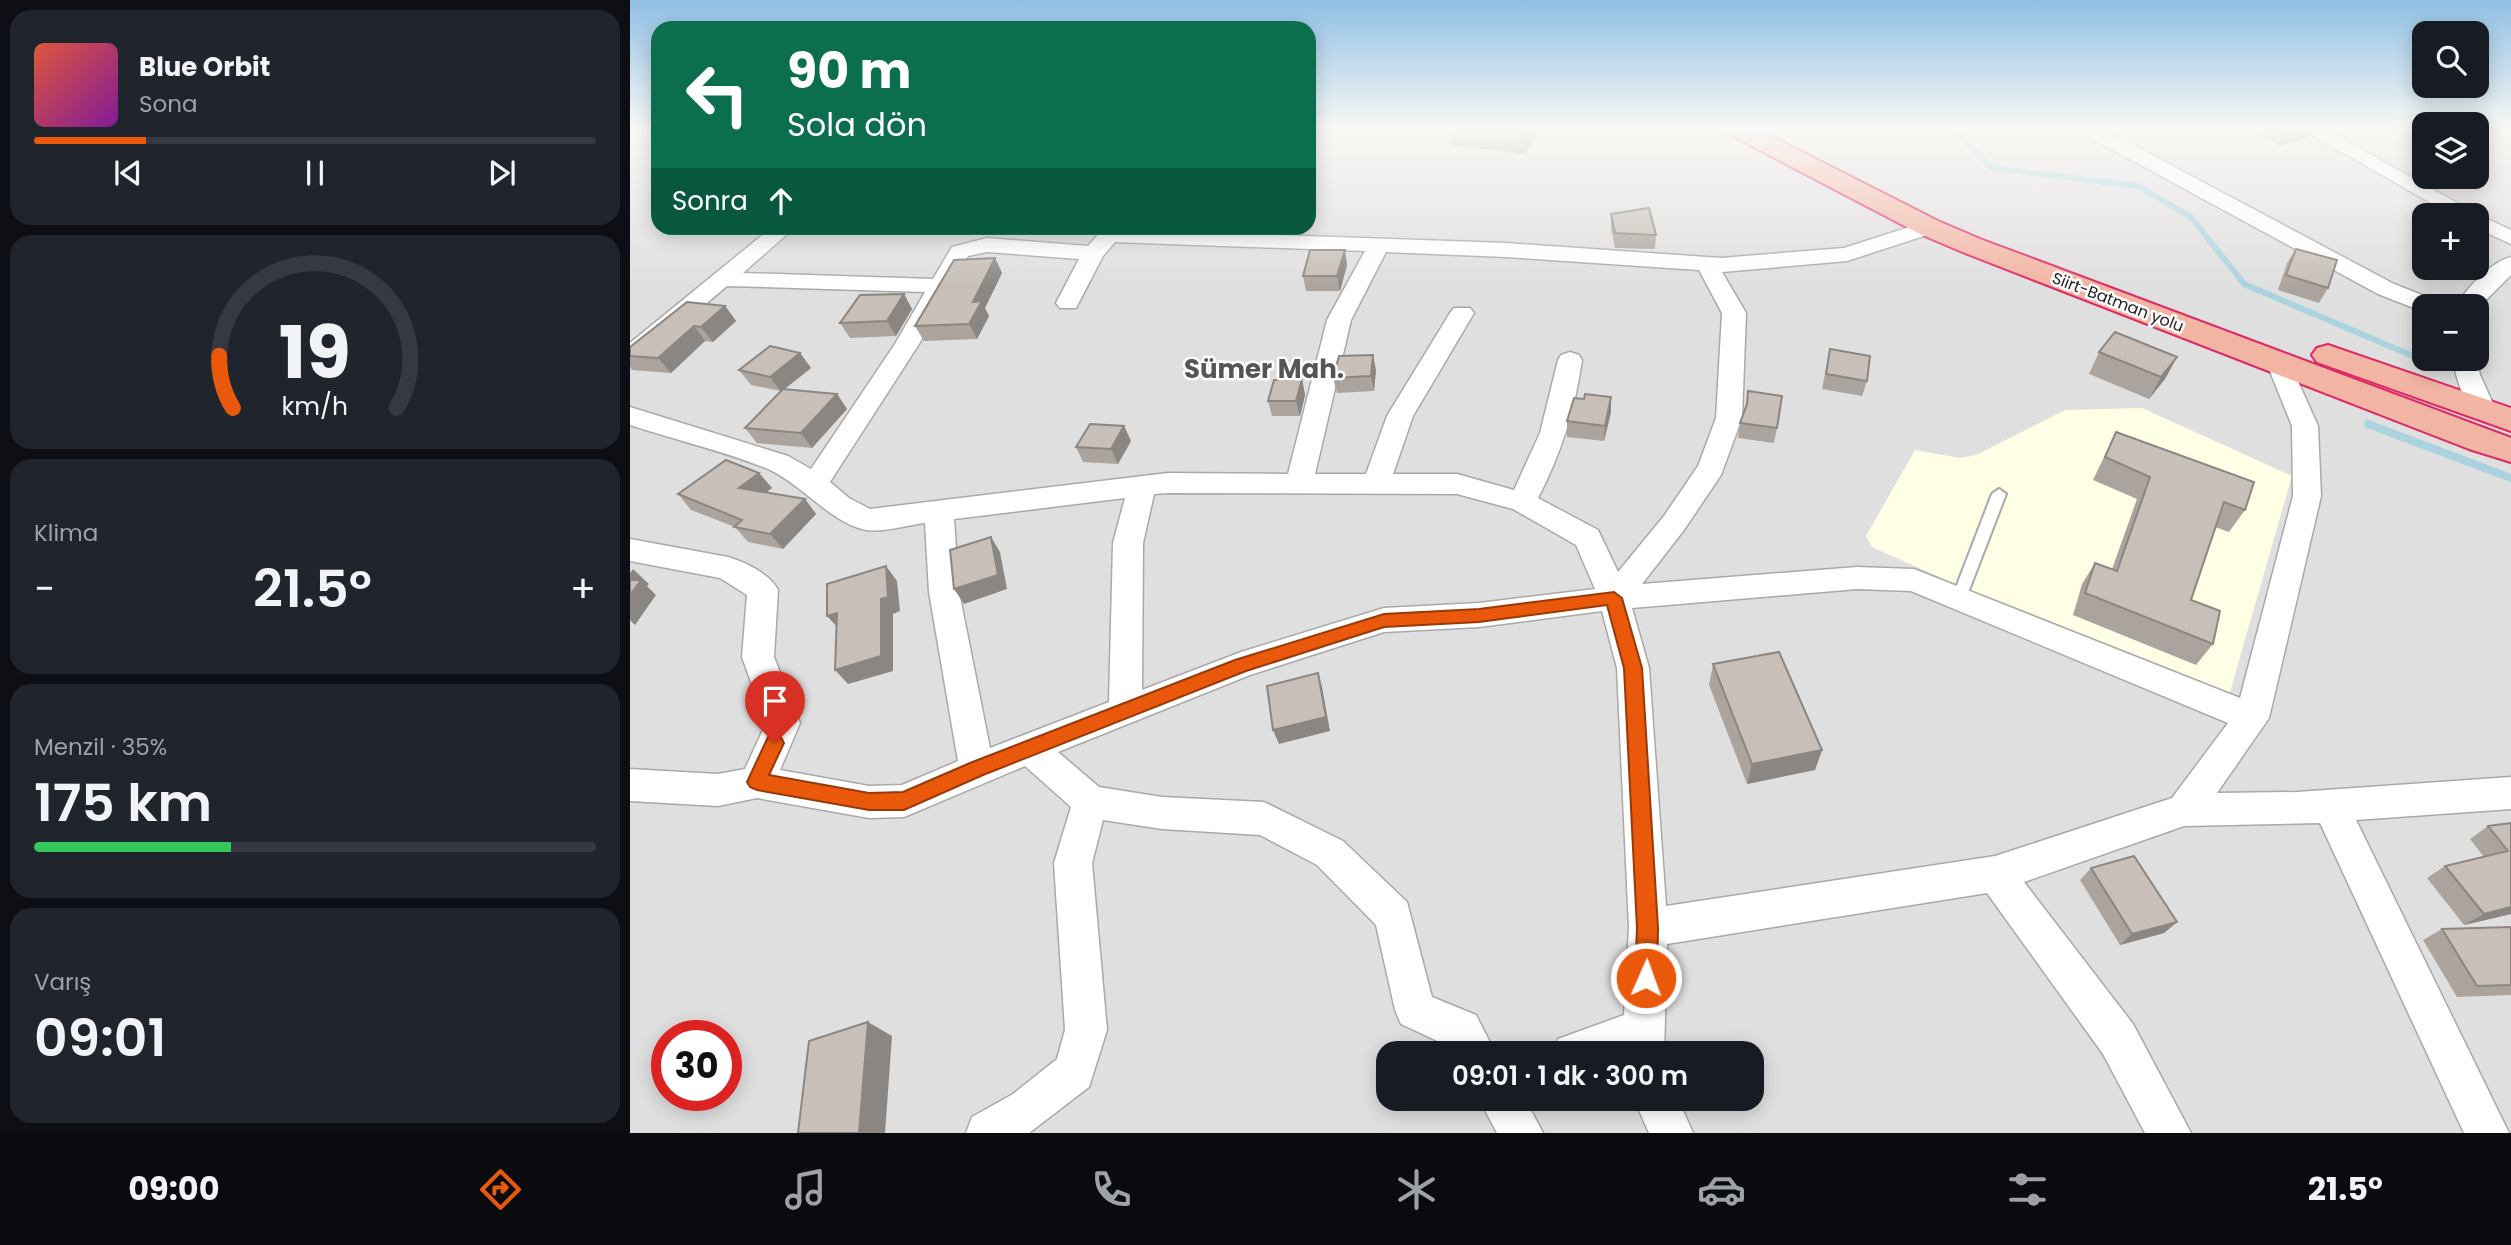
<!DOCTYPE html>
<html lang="tr">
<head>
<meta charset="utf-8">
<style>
	:root { --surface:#171b24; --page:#20242c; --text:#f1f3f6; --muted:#9ea1a6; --line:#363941; --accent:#ea580c }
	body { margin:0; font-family:Poppins,sans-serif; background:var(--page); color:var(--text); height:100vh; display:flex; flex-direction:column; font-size:26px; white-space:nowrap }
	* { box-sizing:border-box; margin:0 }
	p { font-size:23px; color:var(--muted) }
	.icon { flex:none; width:38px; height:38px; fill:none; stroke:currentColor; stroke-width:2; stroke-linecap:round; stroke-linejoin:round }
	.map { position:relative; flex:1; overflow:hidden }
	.details { display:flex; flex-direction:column; gap:10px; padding:10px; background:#0d0f14; width:630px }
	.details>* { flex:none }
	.hud { position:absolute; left:21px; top:21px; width:665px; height:214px; border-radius:21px; box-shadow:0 4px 18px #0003; background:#0b6e4f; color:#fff; overflow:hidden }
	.fabs { position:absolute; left:1782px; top:21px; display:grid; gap:14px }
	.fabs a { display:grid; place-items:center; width:77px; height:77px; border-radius:14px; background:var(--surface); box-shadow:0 4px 18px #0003; font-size:35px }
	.speed { position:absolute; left:21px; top:1020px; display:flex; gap:14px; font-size:35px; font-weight:700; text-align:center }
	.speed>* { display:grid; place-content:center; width:91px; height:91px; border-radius:50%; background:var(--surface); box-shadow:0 4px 18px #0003; line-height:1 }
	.speed .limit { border:10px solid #d22; background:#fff; color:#111 }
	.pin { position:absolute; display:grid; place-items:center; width:60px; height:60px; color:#fff; margin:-72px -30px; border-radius:50% 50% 50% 0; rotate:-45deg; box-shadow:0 0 7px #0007 }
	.pin .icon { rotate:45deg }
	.me { position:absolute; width:77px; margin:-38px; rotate:2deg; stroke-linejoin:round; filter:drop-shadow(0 0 5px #0008) }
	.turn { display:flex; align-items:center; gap:24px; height:147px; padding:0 21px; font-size:32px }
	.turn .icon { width:91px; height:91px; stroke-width:2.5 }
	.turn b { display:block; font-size:49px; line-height:60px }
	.then { display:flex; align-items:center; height:66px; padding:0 21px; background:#0003; gap:14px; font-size:26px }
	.big { font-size:52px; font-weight:600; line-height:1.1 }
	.details .tile { flex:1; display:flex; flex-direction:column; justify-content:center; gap:10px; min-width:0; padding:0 24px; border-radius:21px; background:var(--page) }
	.details .dial { align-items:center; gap:0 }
	.dial svg { height:182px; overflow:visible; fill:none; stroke:var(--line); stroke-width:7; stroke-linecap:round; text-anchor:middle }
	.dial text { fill:var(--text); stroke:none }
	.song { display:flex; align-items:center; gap:21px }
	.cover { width:84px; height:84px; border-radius:10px; background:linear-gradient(135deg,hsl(10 70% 55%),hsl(290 70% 35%)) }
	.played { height:7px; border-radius:4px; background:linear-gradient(90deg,var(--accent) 20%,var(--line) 20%) }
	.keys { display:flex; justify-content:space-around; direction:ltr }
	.heat { display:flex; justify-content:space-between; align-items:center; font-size:38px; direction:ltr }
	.charge { height:10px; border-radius:5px; background:linear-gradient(90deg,#34c759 35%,var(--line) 0) }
	.trip { position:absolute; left:746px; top:1041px; width:388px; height:70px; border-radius:21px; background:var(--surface); box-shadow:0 4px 18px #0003; font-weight:600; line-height:70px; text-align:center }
	.dock { display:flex; height:112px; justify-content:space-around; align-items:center; background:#090b0e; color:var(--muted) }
	.dock .icon { width:49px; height:49px }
	.dock .selected { color:var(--accent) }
	.dock b { font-size:32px; color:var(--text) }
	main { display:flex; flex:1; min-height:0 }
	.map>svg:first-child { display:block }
	.residential { fill:#e0dfdf; fill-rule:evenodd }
	.education { fill:#ffffe5 }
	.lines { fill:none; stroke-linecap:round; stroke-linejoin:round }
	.stream-far1 { stroke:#aad3df; stroke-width:6 }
	.stream { stroke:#aad3df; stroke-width:8 }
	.service-casing { stroke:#a9a9a9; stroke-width:4 }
	.minor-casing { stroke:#a9a9a9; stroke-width:3 }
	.trunk-casing { stroke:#dc2a67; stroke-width:4 }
	.service { fill:#fff; fill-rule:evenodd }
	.minor { fill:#fff; fill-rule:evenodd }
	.trunk { fill:#f2b4a3; fill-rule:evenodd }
	.wall { fill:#aba49e }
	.shaded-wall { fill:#8b8681 }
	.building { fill:#c7bfb8; stroke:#8b8681; stroke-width:2 }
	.route { fill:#ea580c; stroke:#983908; stroke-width:2 }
	.labels { text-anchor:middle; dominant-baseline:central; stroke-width:5; stroke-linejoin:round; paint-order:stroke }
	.far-street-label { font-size:16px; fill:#222; stroke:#fff }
	.district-label { font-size:26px; font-weight:bold; fill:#555; stroke:#fff }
</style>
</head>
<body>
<main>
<section class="details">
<div class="tile">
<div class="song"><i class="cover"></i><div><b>Blue Orbit</b><p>Sona</p></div></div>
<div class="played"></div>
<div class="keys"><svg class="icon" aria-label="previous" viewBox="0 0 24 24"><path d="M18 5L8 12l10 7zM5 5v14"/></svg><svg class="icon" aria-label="pause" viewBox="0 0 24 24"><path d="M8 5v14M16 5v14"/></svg><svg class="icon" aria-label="next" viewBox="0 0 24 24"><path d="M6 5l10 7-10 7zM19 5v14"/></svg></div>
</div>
<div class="tile dial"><svg viewBox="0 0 100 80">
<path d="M14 69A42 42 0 1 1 86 69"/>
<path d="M14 69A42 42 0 0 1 8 46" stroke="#ea580c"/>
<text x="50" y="56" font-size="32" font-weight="700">19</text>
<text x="50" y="72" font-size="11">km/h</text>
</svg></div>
<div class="tile"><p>Klima</p>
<div class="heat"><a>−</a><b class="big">21.5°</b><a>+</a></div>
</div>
<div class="tile"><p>Menzil · 35%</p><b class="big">175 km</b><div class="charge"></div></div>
<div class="tile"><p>Varış</p><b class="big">09:01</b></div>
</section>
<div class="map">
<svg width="1881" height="1133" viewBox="0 0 1881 1133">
	<rect width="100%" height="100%" fill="#f2efe9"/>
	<path class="residential" d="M10,128H28V228H679V128H1794V177H1846V128H1881V1133H0V136ZM1794,215H1846V268H1794ZM1794,306H1846V359H1794ZM37,1036H96V1096H37ZM758,1054H1122V1099H758Z"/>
	<path class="education" d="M1512,408L1662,476L1600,692L1569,693L1242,547L1236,536L1285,450L1330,458L1346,455L1435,410Z"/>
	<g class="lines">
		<path class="stream-far1" d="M1353,128L1329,136L1362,168L1508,186L1561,217L1614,284L1790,359"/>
		<path class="stream" d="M1738,424L1881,478"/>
		<defs>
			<path id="service" d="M1369,489L1376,494L1336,598L1334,602H1324L1322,598L1362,494Z"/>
			<g id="minor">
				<path d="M1448,128H1471L1764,284L1807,301L1811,306H1794V312L1748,294L1450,132Z"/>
				<path d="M1670,128H1693L1847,214L1881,230V244L1846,228V215H1822Z"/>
				<path d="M1298,221L1306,222L1309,227L1306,232L1217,261L1092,272L1116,313L1112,418L1091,475L1054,530L1012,584L1227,567L1284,569L1610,698L1663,496L1662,426L1637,364L1640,359L1649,356L1658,359L1688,426L1691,496L1639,718L1587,793L1667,792L1881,777V809L1726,820L1879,1133H1834L1690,823L1554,826L1394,882L1503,1024L1561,1133H1515L1473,1054L1357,893L1037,944L1034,1054H922L928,1039L994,1015L999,928L987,668L972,611L849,627L754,632L620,675L428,752L469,787L532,797L634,802L713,841L777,902L802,997L846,1015L866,1054H821L816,1045L771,1024L765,1010L746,925L687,865L630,835L532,829L473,820L462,863L477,1030L459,1087L399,1133H336L342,1117L383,1094L427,1059L435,1030L424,863L441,807L395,766L274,817L239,818L127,798L88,806L0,801V769L88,774L115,769L136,723L112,657L117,595L90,578L0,561V539L98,557C115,562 140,574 148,590L144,657L170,723L150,770L239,786L272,785L328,761L299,592L295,523C277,525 250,534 232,529C200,521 171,484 138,469C94,451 45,440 0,425V407L158,456L181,469L265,344L295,292L97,286L9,360L0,363V343L141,228H164L113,273L303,279L322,247L357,238L458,246L472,230L480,229L876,243L1091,258L1214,248ZM485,242L735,251L697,320L658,474L538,473L240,509L219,498L200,482L289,344L338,256L357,252L449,259L426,303L430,308H446L473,256ZM756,252L876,257L1069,270L1092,313L1086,418L1068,466L1034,516L988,572L968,530L908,498C931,454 945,409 952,360L949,355L940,352L931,355L928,360L910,433L884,490L827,474H763L783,416L844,313L840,308H824L820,313L757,416L736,474H685L721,320ZM538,493L827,494L883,509L946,545L965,589L849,603L754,608L611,652L512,690L513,543L524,494ZM495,498L483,543L479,702L360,748L329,592L324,519ZM1227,589L1281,591L1598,723L1542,798L1365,856L1036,906L1019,668L1002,608Z"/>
				<path d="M1881,257V275L1846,310V306H1826C1836,289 1860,262 1881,257Z"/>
				<path d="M1846,357L1850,375L1866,410L1862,416L1853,418L1844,416C1833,399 1826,379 1823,359Z"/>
				<path d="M849,1099H895L913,1133H867Z"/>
				<path d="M1004,1099H1048L1063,1133H1019Z"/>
			</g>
			<g id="trunk">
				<path d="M1094,128H1125L1308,221L1350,239L1881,438V462L1839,449L1330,251L1288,233L1097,133Z"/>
				<path d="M1698,345L1881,408V431L1687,362L1682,355L1687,348Z"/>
			</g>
		</defs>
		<use href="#service" class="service-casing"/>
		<use href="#minor" class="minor-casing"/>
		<use href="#trunk" class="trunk-casing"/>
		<use href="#service" class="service"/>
		<use href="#minor" class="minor"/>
		<use href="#trunk" class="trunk"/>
	</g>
	<g class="wall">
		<path d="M819,128H894L907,132L895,154L820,145Z"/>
		<path d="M1623,128H1684L1678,138L1650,146L1621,131Z"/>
		<path d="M981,214L1026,235L1025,249L985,248L981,228Z"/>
		<path d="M1666,249L1698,288L1689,303L1648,290L1657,263Z"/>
		<path d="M365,258L372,273L355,308L359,316L347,339L294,341L285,326Z"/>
		<path d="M717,265L710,291H676L673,276Z"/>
		<path d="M274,294L282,309L266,336L220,338L210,323Z"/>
		<path d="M95,306L106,321L83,342L75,341L41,373L2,370L0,367V347Z"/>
		<path d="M1200,349L1237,381L1232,396L1192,389Z"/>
		<path d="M1469,352L1547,357L1535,379L1519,399L1459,374Z"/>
		<path d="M170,353L181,368L154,389L207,394L217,409L182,448L127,443L115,428L151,391L121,385L109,370Z"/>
		<path d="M746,370L744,391L707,393L703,378Z"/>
		<path d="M672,379L675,395L670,416H642L638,401Z"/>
		<path d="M1118,391L1147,428L1144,443L1108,438L1110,423L1115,410Z"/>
		<path d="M981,412L974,441L937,437V421Z"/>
		<path d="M494,426L501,441L488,464L453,462L446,447Z"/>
		<path d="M1486,432L1615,510L1599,532L1585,527L1561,600L1583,644L1566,665L1443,615L1452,584L1465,563L1482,569L1507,499L1463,480Z"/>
		<path d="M129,473L142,488L136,492L175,499L186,514L153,549L118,542L105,527L61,510L48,494Z"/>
		<path d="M1083,664L1192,750L1185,770L1117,784L1079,685Z"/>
		<path d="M1881,823V914L1834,925L1797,878L1815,866L1854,857L1840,839L1858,826Z"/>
		<path d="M1461,868L1547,922L1534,933L1490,945L1450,880Z"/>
		<path d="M1881,927V995L1827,997L1793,940L1812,929Z"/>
	</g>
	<g class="shaded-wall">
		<path d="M894,128H907V132L895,154Z"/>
		<path d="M1671,128H1684L1678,138L1650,146L1657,132Z"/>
		<path d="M715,250L717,265L710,291L707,276Z"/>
		<path d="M365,258L372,273L355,308L359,316L347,339L339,324L343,302Z"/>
		<path d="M274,294L282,309L266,336L257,321Z"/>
		<path d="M95,306L106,321L83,342L71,327Z"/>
		<path d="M64,326L75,341L41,373L28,358Z"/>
		<path d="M170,353L181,368L151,392L140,377Z"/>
		<path d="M743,355L746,370L744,391L741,376Z"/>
		<path d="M1547,357L1535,379L1519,399L1531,377Z"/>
		<path d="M672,379L675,395L670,416L666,401Z"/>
		<path d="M207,394L217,409L182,448L171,433Z"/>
		<path d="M981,397V412L974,441L975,426Z"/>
		<path d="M494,426L501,441L488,464L481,449Z"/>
		<path d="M129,473L142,488L122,503L109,488Z"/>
		<path d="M175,499L186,514L153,549L140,534Z"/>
		<path d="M361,537L370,552L377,589L334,604L324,589Z"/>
		<path d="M256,566L267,581L270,611L263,614V671L218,684L205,670Z"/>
		<path d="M3,569L19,584L17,586L26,595L5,625L0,620V573Z"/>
		<path d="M207,613L210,630L197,616Z"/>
		<path d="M688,673L692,687L700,731L649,744L643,730Z"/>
		<path d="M1192,750L1185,770L1117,784L1122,764Z"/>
		<path d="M1881,907V914L1834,925L1854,914Z"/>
		<path d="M1547,922L1534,933L1490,945L1502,934Z"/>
		<path d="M238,1022L262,1036L255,1133H229Z"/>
	</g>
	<g class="building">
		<path d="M1650,128H1671L1657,132Z"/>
		<path d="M1019,208L1026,235L985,233L981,214Z"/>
		<path d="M1666,249L1707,260L1698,288L1656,275Z"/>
		<path d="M680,250H715L707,276H673Z"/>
		<path d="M365,258L343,302L352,301L339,324L285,326L324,260Z"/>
		<path d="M274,294L257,321L210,323L230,295Z"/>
		<path d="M57,302L95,306L71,327L64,326L28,358L0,356V347Z"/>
		<path d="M1485,332L1547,357L1531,377L1469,352Z"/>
		<path d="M140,346L170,353L140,377L109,370Z"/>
		<path d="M1200,349L1240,356L1237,381L1196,374Z"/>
		<path d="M743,355L741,376L703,378L709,356Z"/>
		<path d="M672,379L666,401H638L644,380Z"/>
		<path d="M153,389L207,394L171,433L115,428Z"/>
		<path d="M1118,391L1152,396L1147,428L1110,423L1117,404Z"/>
		<path d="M955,394L981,397L975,426L937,421L944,398L954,399Z"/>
		<path d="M460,424L494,426L481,449L446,447Z"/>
		<path d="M1486,432L1624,482L1615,510L1594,502L1561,600L1590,611L1583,644L1455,593L1465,563L1487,571L1520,477L1475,457Z"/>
		<path d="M96,460L129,473L109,488L175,499L140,534L104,527L112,520L48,494Z"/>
		<path d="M361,537L368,575L324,589L320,550Z"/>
		<path d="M256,566L258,597L251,599V656L205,670L207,613L197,616V584Z"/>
		<path d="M0,580H11L0,595Z"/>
		<path d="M1149,652L1192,750L1122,764L1083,664Z"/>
		<path d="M688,673L696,717L643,730L637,686Z"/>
		<path d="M1881,823V907L1854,914L1815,866L1878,851L1858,826Z"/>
		<path d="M1504,856L1547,922L1502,934L1461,868Z"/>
		<path d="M1881,927V985L1847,986L1812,929Z"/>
		<path d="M238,1022L229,1133H168L179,1041Z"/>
	</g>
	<linearGradient id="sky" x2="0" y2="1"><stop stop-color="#8fc0e4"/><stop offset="0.45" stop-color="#f9f8f5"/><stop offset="1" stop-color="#f9f8f5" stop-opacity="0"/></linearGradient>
	<rect width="1881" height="287" fill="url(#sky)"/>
	<path class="route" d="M984,592L992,598L1012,668L1028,928L1027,978L1024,986L1016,989L1008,986L1005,978L1007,928L994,668L977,605L849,622L754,627L616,671L353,775L274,810H239L127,790L120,787L117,782L138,737L145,735L151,737L154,743L139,775L239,793L273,792L340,763L605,660L754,614L849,609Z"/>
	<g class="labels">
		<g class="far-street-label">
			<text transform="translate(1488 302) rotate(21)">Siirt-Batman yolu</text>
		</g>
		<g class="district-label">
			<text x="634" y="369">Sümer Mah.</text>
		</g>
	</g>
</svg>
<div class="fabs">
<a><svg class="icon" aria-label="search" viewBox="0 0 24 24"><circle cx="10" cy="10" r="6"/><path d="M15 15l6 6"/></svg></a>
<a><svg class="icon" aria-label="layers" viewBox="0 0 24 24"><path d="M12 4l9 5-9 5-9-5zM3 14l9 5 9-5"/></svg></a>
<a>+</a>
<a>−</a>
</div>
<div class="speed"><div class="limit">30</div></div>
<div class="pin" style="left:145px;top:743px;background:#d93025"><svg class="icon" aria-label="arrive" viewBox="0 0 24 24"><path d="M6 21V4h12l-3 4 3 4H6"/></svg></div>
<svg class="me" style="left:1016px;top:978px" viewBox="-20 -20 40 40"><circle r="17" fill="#ea580c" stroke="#fff" stroke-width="3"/><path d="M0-11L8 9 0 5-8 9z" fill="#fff"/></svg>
<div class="trip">09:01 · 1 dk · 300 m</div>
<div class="hud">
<div class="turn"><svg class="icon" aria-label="left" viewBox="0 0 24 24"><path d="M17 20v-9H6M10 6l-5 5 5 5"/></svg><div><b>90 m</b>Sola dön</div></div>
<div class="then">Sonra<svg class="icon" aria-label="ahead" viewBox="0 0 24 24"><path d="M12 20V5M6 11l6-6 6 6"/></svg></div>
</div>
</div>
</main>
<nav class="dock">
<b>09:00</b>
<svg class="icon selected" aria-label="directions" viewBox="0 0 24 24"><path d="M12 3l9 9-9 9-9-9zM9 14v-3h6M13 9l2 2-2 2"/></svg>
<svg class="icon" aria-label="music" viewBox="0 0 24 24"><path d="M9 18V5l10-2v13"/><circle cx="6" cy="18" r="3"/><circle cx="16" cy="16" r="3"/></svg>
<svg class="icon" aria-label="phone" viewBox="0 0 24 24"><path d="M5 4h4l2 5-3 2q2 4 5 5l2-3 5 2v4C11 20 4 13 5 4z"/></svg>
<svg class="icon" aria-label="climate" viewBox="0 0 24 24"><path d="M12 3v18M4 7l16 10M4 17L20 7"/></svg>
<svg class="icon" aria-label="car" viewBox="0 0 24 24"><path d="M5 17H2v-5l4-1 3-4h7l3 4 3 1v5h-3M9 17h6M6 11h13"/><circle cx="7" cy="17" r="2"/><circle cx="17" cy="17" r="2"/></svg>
<svg class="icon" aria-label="filters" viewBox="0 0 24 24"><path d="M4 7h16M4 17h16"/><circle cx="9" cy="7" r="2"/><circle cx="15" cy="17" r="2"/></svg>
<b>21.5°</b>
</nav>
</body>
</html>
